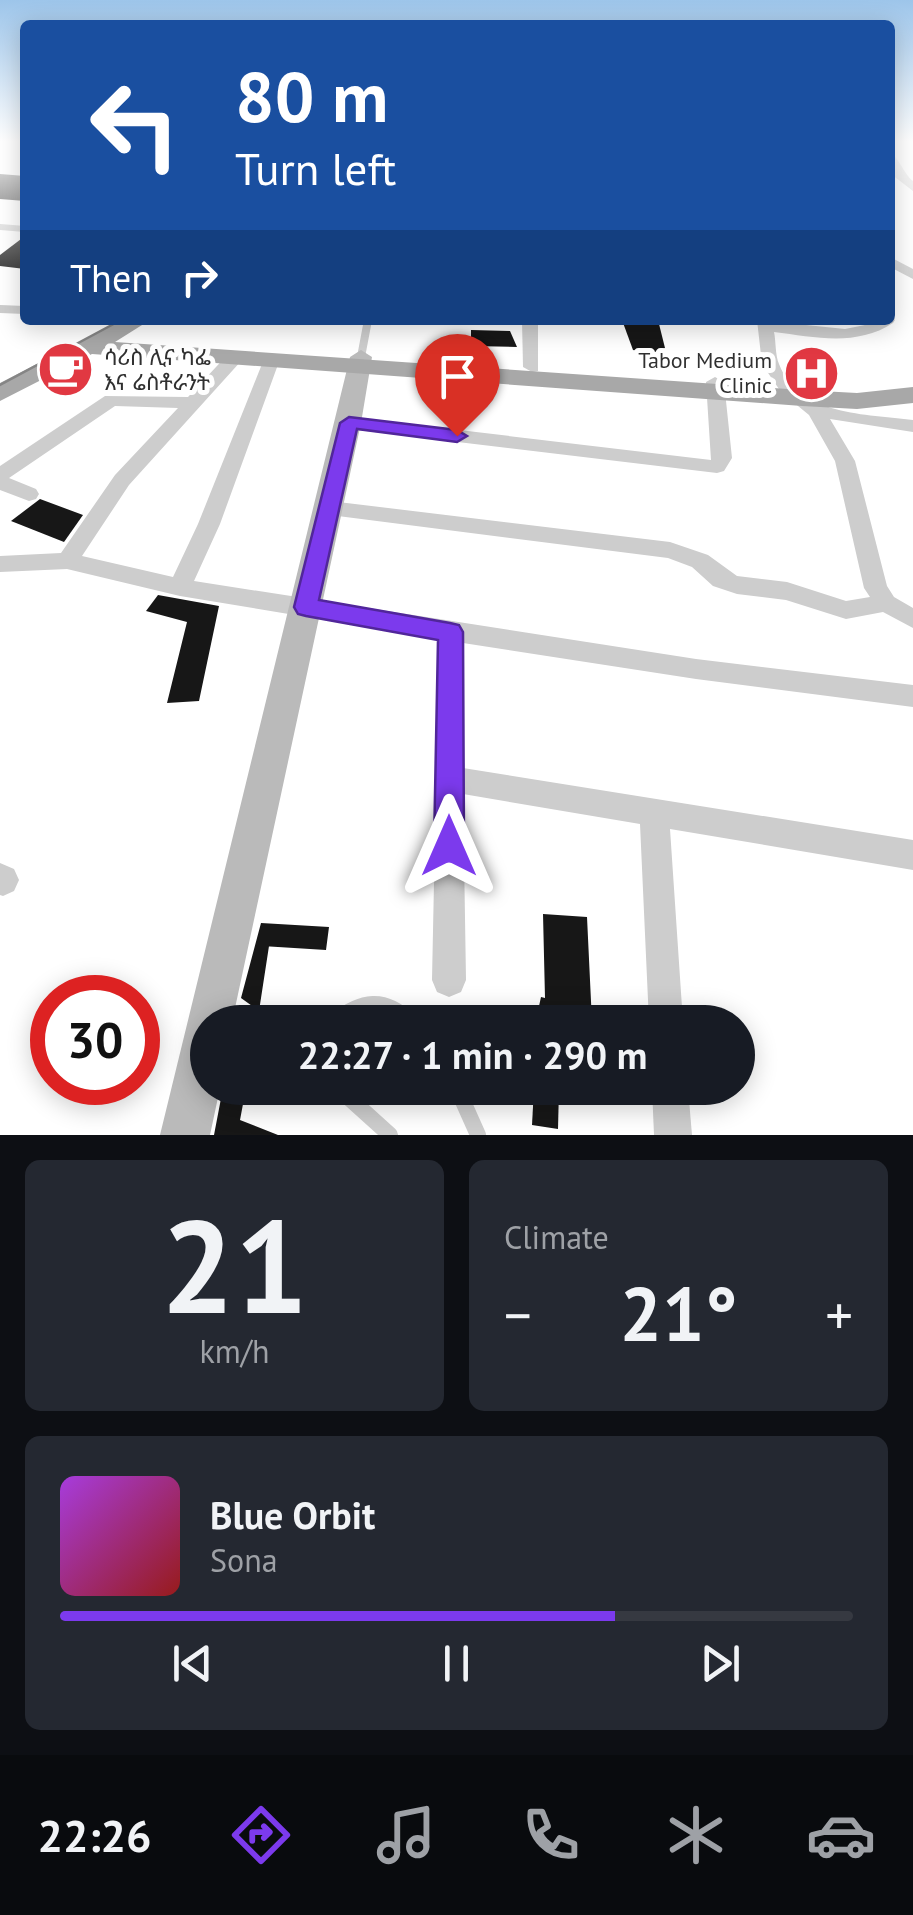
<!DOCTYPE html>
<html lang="en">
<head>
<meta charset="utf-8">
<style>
	:root { --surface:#171b24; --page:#242831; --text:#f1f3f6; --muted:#9ea1a6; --line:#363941; --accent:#7c3aed }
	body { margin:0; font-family:"PT Sans","Noto Sans Ethiopic",sans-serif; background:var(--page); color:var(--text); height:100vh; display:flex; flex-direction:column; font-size:38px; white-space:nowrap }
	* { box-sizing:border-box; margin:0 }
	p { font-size:32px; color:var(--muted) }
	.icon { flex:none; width:55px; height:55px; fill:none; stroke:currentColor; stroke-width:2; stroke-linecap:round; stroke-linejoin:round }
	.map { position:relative; height:1135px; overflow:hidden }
	.panel { display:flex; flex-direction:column; gap:25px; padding:25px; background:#0d0f14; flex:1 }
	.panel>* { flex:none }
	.top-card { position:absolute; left:20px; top:20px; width:875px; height:305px; border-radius:10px; box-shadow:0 5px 25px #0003; background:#1a4fa0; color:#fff; overflow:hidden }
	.speed { position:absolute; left:30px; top:975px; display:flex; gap:20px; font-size:50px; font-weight:700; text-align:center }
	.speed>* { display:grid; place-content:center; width:130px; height:130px; border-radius:50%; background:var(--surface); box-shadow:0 5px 25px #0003; line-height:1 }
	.speed .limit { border:15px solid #d22; background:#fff; color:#111 }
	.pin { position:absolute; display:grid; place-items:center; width:85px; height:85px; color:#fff; margin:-102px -42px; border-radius:50% 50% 50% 0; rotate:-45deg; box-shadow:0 0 10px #0007 }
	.pin .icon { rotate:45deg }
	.me { position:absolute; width:110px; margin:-55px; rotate:0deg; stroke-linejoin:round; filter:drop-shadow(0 0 8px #0008) }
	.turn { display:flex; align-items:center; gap:35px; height:210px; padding:0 50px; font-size:45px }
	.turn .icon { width:130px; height:130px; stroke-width:2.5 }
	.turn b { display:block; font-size:70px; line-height:85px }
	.then { display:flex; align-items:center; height:95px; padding:0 50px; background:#0003; gap:20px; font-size:38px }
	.big { font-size:75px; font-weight:800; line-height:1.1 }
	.panel .card { flex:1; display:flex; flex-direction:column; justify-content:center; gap:15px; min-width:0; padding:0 35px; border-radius:15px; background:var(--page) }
	.panel .dial { align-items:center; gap:0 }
	.dial b { font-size:130px; line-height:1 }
	.song { display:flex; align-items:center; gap:30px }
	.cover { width:120px; height:120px; border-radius:15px; background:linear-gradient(135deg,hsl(280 70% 55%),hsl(0 70% 35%)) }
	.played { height:10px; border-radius:5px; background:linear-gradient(90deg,var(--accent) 70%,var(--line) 70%) }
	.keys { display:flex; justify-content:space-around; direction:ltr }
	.heat { display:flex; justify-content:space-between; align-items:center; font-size:55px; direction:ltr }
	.panel .tiles { flex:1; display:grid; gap:25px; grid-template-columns:1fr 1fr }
	.card:last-child { grid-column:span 2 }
	.trip { position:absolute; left:190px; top:1005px; width:565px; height:100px; border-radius:50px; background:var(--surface); box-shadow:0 5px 25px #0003; font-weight:800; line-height:100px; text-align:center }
	.tab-bar { display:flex; height:160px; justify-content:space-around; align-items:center; background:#090b0e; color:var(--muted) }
	.tab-bar .icon { width:70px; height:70px }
	.tab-bar .current { color:var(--accent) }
	.tab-bar b { font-size:45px; color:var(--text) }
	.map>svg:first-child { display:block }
	.building { fill:#171717 }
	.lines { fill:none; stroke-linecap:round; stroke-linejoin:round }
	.lane-far2 { stroke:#cdcdcd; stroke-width:6 }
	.lane-far1 { stroke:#cdcdcd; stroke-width:8 }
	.lane { stroke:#cdcdcd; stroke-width:16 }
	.street { fill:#cdcdcd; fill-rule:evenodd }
	.secondary { fill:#bababa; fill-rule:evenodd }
	.primary { fill:#a8a8a8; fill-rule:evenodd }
	.tram { stroke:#858585; stroke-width:2.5 }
	.route { fill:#7c3aed; stroke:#51269a; stroke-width:2.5 }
	.labels { text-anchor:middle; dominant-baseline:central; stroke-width:10; stroke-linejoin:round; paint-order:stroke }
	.far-poi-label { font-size:22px; fill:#303030; stroke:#fff; text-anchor:start }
</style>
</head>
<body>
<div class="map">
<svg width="913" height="1135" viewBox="0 0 913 1135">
	<rect width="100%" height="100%" fill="#fff"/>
	<g class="building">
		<path d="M0,174L25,176V201L0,199Z"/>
		<path d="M25,236V269L0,266V255Z"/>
		<path d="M622,320H658L665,348L650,354L633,350Z"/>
		<path d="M471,330L510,331L517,347L471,346Z"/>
		<path d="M40,499L83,515L64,542L11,521Z"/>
		<path d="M158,595L219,606L199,701L167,703L187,622L146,611Z"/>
		<path d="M543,914L587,917L592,1022L536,1020L541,997L545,998Z"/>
		<path d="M261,923L329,927L326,950L262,946H269L259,1011L241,998Z"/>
		<path d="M223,1088H246L240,1120L278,1135H214Z"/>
		<path d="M534,1088H559L558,1129L532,1125Z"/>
	</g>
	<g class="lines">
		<path class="lane-far2" d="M0,227L25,229"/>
		<g class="lane-far1">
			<path d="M0,309L25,310"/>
			<path d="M361,357L368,320"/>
		</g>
		<g class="lane">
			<path d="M334,1022C361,1000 385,996 410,1022"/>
			<path d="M338,1088L390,1135"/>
			<path d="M457,1088L478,1135"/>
		</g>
		<g class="street">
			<path d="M890,153C899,157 903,173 913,181V191L891,174Z"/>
			<path d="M890,257L913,269V279L890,267Z"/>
			<path d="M890,316L895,320L893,323C856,347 815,337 774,332C776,341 775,355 779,364C799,416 867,414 913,420V432L830,419L855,461L887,586L894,597L913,608V628L883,612L846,619L786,600L737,594L713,586L692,567L668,558L330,515L320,508L330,501L670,542L708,555L737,576L787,582L846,601L870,597L864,588L835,461L809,415L781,392L762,364L757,320L845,329L890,320Z"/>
			<path d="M522,320H538V371L532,372L523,367Z"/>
			<path d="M236,351L244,356L242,360L129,485L82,556L173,577L198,524L264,359L266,355H278L280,359L220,524L194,581L696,659L913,685V707L696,679L463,643V768L913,840V870L670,829L683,1022H649L640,824L463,794L466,980L461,992L449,997L437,992L432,980L439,639L180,596L67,569L0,572V556L61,553L115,475L178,408L115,406L9,478L36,489L39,494L36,499L29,501L0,490V466L105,396L188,397L230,352Z"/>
			<path d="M715,377L724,382L732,458L724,471L717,473L349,429L340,423L349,417L711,460L706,382Z"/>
			<path d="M0,863L14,869L19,880L14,891L3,896L0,895Z"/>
			<path d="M652,1088H688L692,1135H654Z"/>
		</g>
		<path class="secondary" d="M361,350L372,357L361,423L232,1022H208V1088H220L210,1135H160L350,357Z"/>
		<path class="primary" d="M122,320H150L115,342L802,390L857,393L913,387V403L857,409L802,406L92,354L0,401V383Z"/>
		<path class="tram" d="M0,385L121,320"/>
	</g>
	<linearGradient id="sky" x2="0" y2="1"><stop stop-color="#9dc5ea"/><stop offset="0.47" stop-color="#fff"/><stop offset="1" stop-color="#fff" stop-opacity="0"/></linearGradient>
	<rect width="913" height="301" fill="url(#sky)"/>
	<path class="route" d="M349,417L457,430L467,436L457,442L357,429L319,600L450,623L459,625L463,632L464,846L460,857L449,861L438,857L434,846L438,640L306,616L298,614L294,607L340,423Z"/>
	<defs>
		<symbol id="cafe-disc" viewBox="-11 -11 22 22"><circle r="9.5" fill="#e13842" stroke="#fff"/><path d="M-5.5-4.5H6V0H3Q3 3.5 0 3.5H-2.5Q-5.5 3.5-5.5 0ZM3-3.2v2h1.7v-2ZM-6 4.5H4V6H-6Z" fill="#fff"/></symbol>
		<symbol id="hospital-disc" viewBox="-11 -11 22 22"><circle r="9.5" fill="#e13842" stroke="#fff"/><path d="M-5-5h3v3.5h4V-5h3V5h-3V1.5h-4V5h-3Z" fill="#fff"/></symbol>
	</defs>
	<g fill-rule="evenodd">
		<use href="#cafe-disc" x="34" y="338" width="63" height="63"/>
		<use href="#hospital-disc" x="780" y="342" width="63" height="63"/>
	</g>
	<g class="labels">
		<g class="far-poi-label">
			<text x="104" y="357">ሳሪስ ሊና ካፌ<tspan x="104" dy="25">እና ሬስቶራንት</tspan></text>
			<text x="772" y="360" text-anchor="end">Tabor Medium<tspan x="772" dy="25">Clinic</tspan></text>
		</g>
	</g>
</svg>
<div class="speed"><div class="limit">30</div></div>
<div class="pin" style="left:457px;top:436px;background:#d93025"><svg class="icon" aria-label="arrive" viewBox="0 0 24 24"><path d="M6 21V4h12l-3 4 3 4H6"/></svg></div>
<svg class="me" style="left:449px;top:846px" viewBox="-20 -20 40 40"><path d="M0-17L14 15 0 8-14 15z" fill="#7c3aed" stroke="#fff" stroke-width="4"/></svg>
<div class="trip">22:27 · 1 min · 290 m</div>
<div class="top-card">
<div class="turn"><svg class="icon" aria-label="left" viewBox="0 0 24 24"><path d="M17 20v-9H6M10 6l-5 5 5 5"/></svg><div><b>80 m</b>Turn left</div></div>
<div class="then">Then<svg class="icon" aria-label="right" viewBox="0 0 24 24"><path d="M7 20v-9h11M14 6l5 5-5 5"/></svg></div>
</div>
</div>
<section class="panel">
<div class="tiles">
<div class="card dial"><b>21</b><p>km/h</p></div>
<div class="card"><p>Climate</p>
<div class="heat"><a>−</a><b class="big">21°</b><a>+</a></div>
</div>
<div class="card">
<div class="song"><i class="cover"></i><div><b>Blue Orbit</b><p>Sona</p></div></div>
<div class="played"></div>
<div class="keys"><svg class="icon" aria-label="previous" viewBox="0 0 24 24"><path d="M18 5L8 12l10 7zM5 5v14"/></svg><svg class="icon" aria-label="pause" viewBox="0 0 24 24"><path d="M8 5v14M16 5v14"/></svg><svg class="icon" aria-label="next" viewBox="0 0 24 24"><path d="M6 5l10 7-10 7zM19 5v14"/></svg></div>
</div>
</div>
</section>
<nav class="tab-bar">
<b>22:26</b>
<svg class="icon current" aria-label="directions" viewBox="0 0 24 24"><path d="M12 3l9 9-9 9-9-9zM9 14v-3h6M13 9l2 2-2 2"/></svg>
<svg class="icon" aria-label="music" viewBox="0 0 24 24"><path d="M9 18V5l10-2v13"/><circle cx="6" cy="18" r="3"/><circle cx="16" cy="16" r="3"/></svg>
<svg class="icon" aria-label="phone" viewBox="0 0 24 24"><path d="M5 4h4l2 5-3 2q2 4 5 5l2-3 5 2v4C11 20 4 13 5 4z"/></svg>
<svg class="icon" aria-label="climate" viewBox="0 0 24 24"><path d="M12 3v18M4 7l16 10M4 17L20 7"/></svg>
<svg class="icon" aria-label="car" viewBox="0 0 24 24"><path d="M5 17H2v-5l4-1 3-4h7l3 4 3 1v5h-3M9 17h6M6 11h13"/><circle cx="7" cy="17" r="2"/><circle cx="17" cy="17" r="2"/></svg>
</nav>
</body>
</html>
